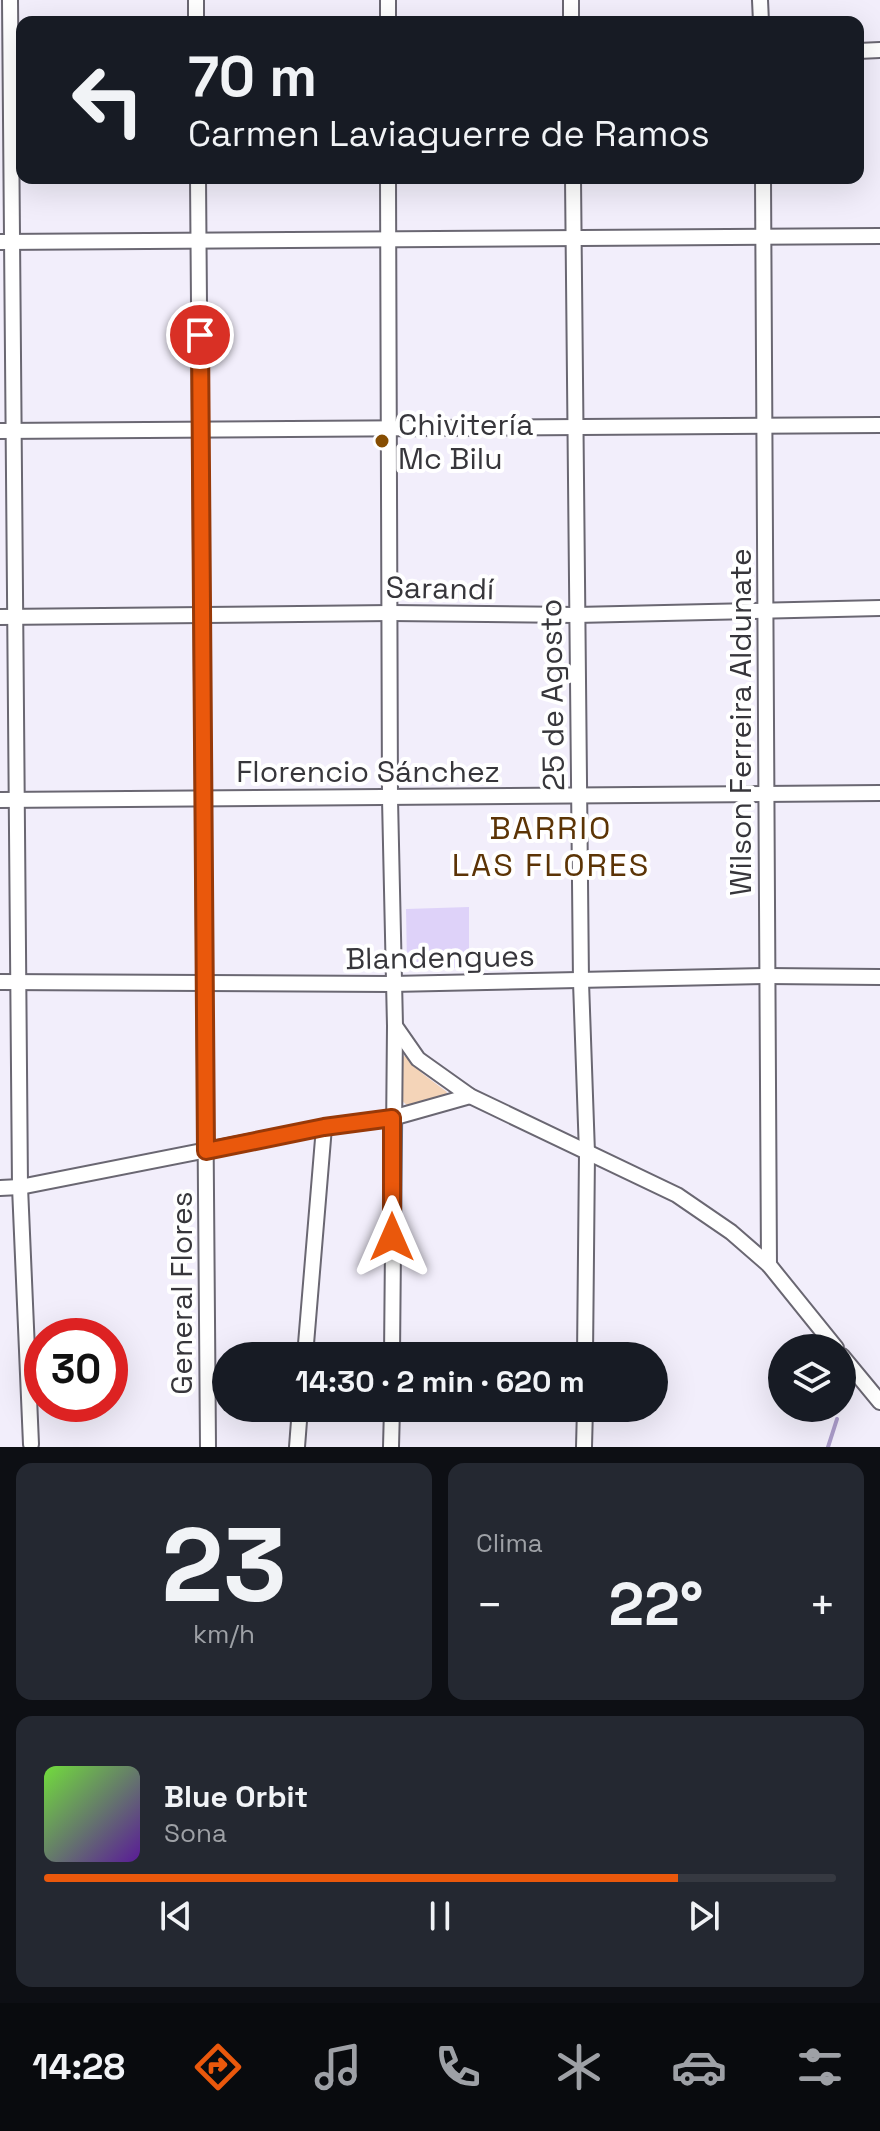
<!DOCTYPE html>
<html lang="es">
<head>
<meta charset="utf-8">
<style>
	:root { --surface:#171b24; --page:#242831; --text:#f1f3f6; --muted:#9ea1a6; --line:#363941; --accent:#ea580c }
	body { margin:0; font-family:"Space Grotesk",sans-serif; background:var(--page); color:var(--text); height:100vh; display:flex; flex-direction:column; font-size:30px; white-space:nowrap }
	* { box-sizing:border-box; margin:0 }
	p { font-size:26px; color:var(--muted) }
	.icon { flex:none; width:44px; height:44px; fill:none; stroke:currentColor; stroke-width:2; stroke-linecap:round; stroke-linejoin:round }
	.map { position:relative; height:1447px; overflow:hidden }
	.drawer { display:flex; flex-direction:column; gap:16px; padding:16px; background:#0d0f14; flex:1 }
	.drawer>* { flex:none }
	.guide { position:absolute; left:16px; top:16px; width:848px; height:168px; border-radius:16px; box-shadow:0 8px 32px #0002; background:#171b24; color:var(--text); overflow:hidden }
	.controls { position:absolute; left:768px; top:1334px; display:grid; gap:16px }
	.controls a { display:grid; place-items:center; width:88px; height:88px; border-radius:50%; background:var(--surface); box-shadow:0 8px 32px #0002; font-size:40px }
	.speed { position:absolute; left:24px; top:1318px; display:flex; gap:16px; font-size:40px; font-weight:700; text-align:center }
	.speed>* { display:grid; place-content:center; width:104px; height:104px; border-radius:50%; background:var(--surface); box-shadow:0 8px 32px #0002; line-height:1 }
	.speed .limit { border:12px solid #d22; background:#fff; color:#111 }
	.pin { position:absolute; display:grid; place-items:center; width:68px; height:68px; color:#fff; margin:-34px; border:4px solid #fff; border-radius:50%; box-shadow:0 2px 8px #0007 }
	.me { position:absolute; width:88px; margin:-44px; rotate:0deg; stroke-linejoin:round; filter:drop-shadow(0 0 6px #0008) }
	.turn { display:flex; align-items:center; gap:28px; height:168px; padding:0 40px; font-size:36px }
	.turn .icon { width:104px; height:104px; stroke-width:2.5 }
	.turn b { display:block; font-size:56px; line-height:68px }
	.big { font-size:60px; font-weight:700; line-height:1.1 }
	.drawer .card { flex:1; display:flex; flex-direction:column; justify-content:center; gap:12px; min-width:0; padding:0 28px; border-radius:16px; background:var(--page) }
	.drawer .dial { align-items:center; gap:0 }
	.dial b { font-size:104px; line-height:1 }
	.song { display:flex; align-items:center; gap:24px }
	.cover { width:96px; height:96px; border-radius:12px; background:linear-gradient(135deg,hsl(100 70% 55%),hsl(270 70% 35%)) }
	.played { height:8px; border-radius:4px; background:linear-gradient(90deg,var(--accent) 80%,var(--line) 80%) }
	.keys { display:flex; justify-content:space-around; direction:ltr }
	.heat { display:flex; justify-content:space-between; align-items:center; font-size:44px; direction:ltr }
	.drawer .tiles { flex:1; display:grid; gap:16px; grid-template-columns:1fr 1fr }
	.card:last-child { grid-column:span 2 }
	.trip { position:absolute; left:212px; top:1342px; width:456px; height:80px; border-radius:40px; background:var(--surface); box-shadow:0 8px 32px #0002; font-weight:700; line-height:80px; text-align:center }
	.dock { display:flex; height:128px; justify-content:space-around; align-items:center; background:#090b0e; color:var(--muted) }
	.dock .icon { width:56px; height:56px }
	.dock .selected { color:var(--accent) }
	.dock b { font-size:36px; color:var(--text) }
	.map>svg:first-child { display:block }
	.green { fill:#f4d4b8 }
	.lines { fill:none; stroke-linecap:round; stroke-linejoin:round }
	.stream { stroke:#aa9bc9; stroke-width:4 }
	.building { fill:#ded2f9 }
	.minor-casing { stroke:#6a6772; stroke-width:18 }
	.minor { stroke:#fff; stroke-width:14 }
	.route-casing { stroke:#983908; stroke-width:20 }
	.route { stroke:#ea580c; stroke-width:14 }
	.poi-dot { fill:#864d02; stroke:#fff; stroke-width:3 }
	.labels { text-anchor:middle; dominant-baseline:central; stroke-width:8; stroke-linejoin:round; paint-order:stroke }
	.poi-label { font-size:30px; fill:#37363b; stroke:#fff; text-anchor:start }
	.street-label { font-size:30px; fill:#37363b; stroke:#fff }
	.neighbourhood-label { font-size:32px; letter-spacing:2px; fill:#5c3405; stroke:#fff }
</style>
</head>
<body>
<div class="map">
<svg width="880" height="1447" viewBox="0 0 880 1447">
	<rect width="100%" height="100%" fill="#f2eefb"/>
	<path class="green" d="M405,1056L423,1074L447,1092L445,1097L408,1106L400,1099L402,1057Z"/>
	<g class="lines">
		<path class="stream" d="M828,1447L837,1419"/>
	</g>
	<path class="building" d="M469,907V968H410L407,965L406,909Z"/>
	<g class="lines">
		<defs>
			<g id="minor">
				<path d="M10,0L20,1187L31,1444"/>
				<path d="M196,0V22"/>
				<path d="M388,0V22"/>
				<path d="M571,0V22"/>
				<path d="M760,0L761,22"/>
				<path d="M858,51L880,50"/>
				<path d="M198,178L208,1447"/>
				<path d="M388,178L390,799L395,1026L392,1356"/>
				<path d="M573,178L581,982L587,1153L585,1356"/>
				<path d="M763,178L769,1265"/>
				<path d="M0,242L880,236"/>
				<path d="M0,431L880,425"/>
				<path d="M0,617L391,613L576,615L880,608"/>
				<path d="M0,800L880,793"/>
				<path d="M0,982L392,984L767,976L880,977"/>
				<path d="M395,1026L418,1059L470,1096L677,1195L731,1232L769,1265L836,1348"/>
				<path d="M0,1188L20,1187L324,1127L392,1118L470,1096"/>
				<path d="M305,1356L324,1127"/>
				<path d="M842,1356L880,1402"/>
				<path d="M297,1447L300,1408"/>
				<path d="M391,1447L392,1408"/>
				<path d="M584,1447L585,1408"/>
			</g>
		</defs>
		<use href="#minor" class="minor-casing"/>
		<use href="#minor" class="minor"/>
	</g>
	<g class="lines">
		<defs>
			<path id="route" d="M200,335L206,1151L324,1127L392,1118V1237"/>
		</defs>
		<use href="#route" class="route-casing"/>
		<use href="#route" class="route"/>
	</g>
	<circle class="poi-dot" cx="382" cy="441" r="8"/>
	<g class="labels">
		<g class="poi-label">
			<text x="398" y="424">Chivitería<tspan x="398" dy="34">Mc Bilu</tspan></text>
		</g>
		<g class="street-label">
			<text transform="translate(440 588) rotate(1)">Sarandí</text>
			<text transform="translate(552 695) rotate(-91)">25 de Agosto</text>
			<text transform="translate(740 722) rotate(-90)">Wilson Ferreira Aldunate</text>
			<text x="368" y="771">Florencio Sánchez</text>
			<text transform="translate(440 957) rotate(-1)">Blandengues</text>
			<text transform="translate(181 1293) rotate(-90)">General Flores</text>
		</g>
		<g class="neighbourhood-label">
			<text x="551" y="828">BARRIO<tspan x="551" dy="37">LAS FLORES</tspan></text>
		</g>
	</g>
</svg>
<div class="controls">
<a><svg class="icon" aria-label="layers" viewBox="0 0 24 24"><path d="M12 4l9 5-9 5-9-5zM3 14l9 5 9-5"/></svg></a>
</div>
<div class="speed"><div class="limit">30</div></div>
<div class="pin" style="left:200px;top:335px;background:#d93025"><svg class="icon" aria-label="arrive" viewBox="0 0 24 24"><path d="M6 21V4h12l-3 4 3 4H6"/></svg></div>
<svg class="me" style="left:392px;top:1237px" viewBox="-20 -20 40 40"><path d="M0-17L14 15 0 8-14 15z" fill="#ea580c" stroke="#fff" stroke-width="4"/></svg>
<div class="trip">14:30 · 2 min · 620 m</div>
<div class="guide">
<div class="turn"><svg class="icon" aria-label="left" viewBox="0 0 24 24"><path d="M17 20v-9H6M10 6l-5 5 5 5"/></svg><div><b>70 m</b>Carmen Laviaguerre de Ramos</div></div>
</div>
</div>
<section class="drawer">
<div class="tiles">
<div class="card dial"><b>23</b><p>km/h</p></div>
<div class="card"><p>Clima</p>
<div class="heat"><a>−</a><b class="big">22°</b><a>+</a></div>
</div>
<div class="card">
<div class="song"><i class="cover"></i><div><b>Blue Orbit</b><p>Sona</p></div></div>
<div class="played"></div>
<div class="keys"><svg class="icon" aria-label="previous" viewBox="0 0 24 24"><path d="M18 5L8 12l10 7zM5 5v14"/></svg><svg class="icon" aria-label="pause" viewBox="0 0 24 24"><path d="M8 5v14M16 5v14"/></svg><svg class="icon" aria-label="next" viewBox="0 0 24 24"><path d="M6 5l10 7-10 7zM19 5v14"/></svg></div>
</div>
</div>
</section>
<nav class="dock">
<b>14:28</b>
<svg class="icon selected" aria-label="directions" viewBox="0 0 24 24"><path d="M12 3l9 9-9 9-9-9zM9 14v-3h6M13 9l2 2-2 2"/></svg>
<svg class="icon" aria-label="music" viewBox="0 0 24 24"><path d="M9 18V5l10-2v13"/><circle cx="6" cy="18" r="3"/><circle cx="16" cy="16" r="3"/></svg>
<svg class="icon" aria-label="phone" viewBox="0 0 24 24"><path d="M5 4h4l2 5-3 2q2 4 5 5l2-3 5 2v4C11 20 4 13 5 4z"/></svg>
<svg class="icon" aria-label="climate" viewBox="0 0 24 24"><path d="M12 3v18M4 7l16 10M4 17L20 7"/></svg>
<svg class="icon" aria-label="car" viewBox="0 0 24 24"><path d="M5 17H2v-5l4-1 3-4h7l3 4 3 1v5h-3M9 17h6M6 11h13"/><circle cx="7" cy="17" r="2"/><circle cx="17" cy="17" r="2"/></svg>
<svg class="icon" aria-label="filters" viewBox="0 0 24 24"><path d="M4 7h16M4 17h16"/><circle cx="9" cy="7" r="2"/><circle cx="15" cy="17" r="2"/></svg>
</nav>
</body>
</html>
